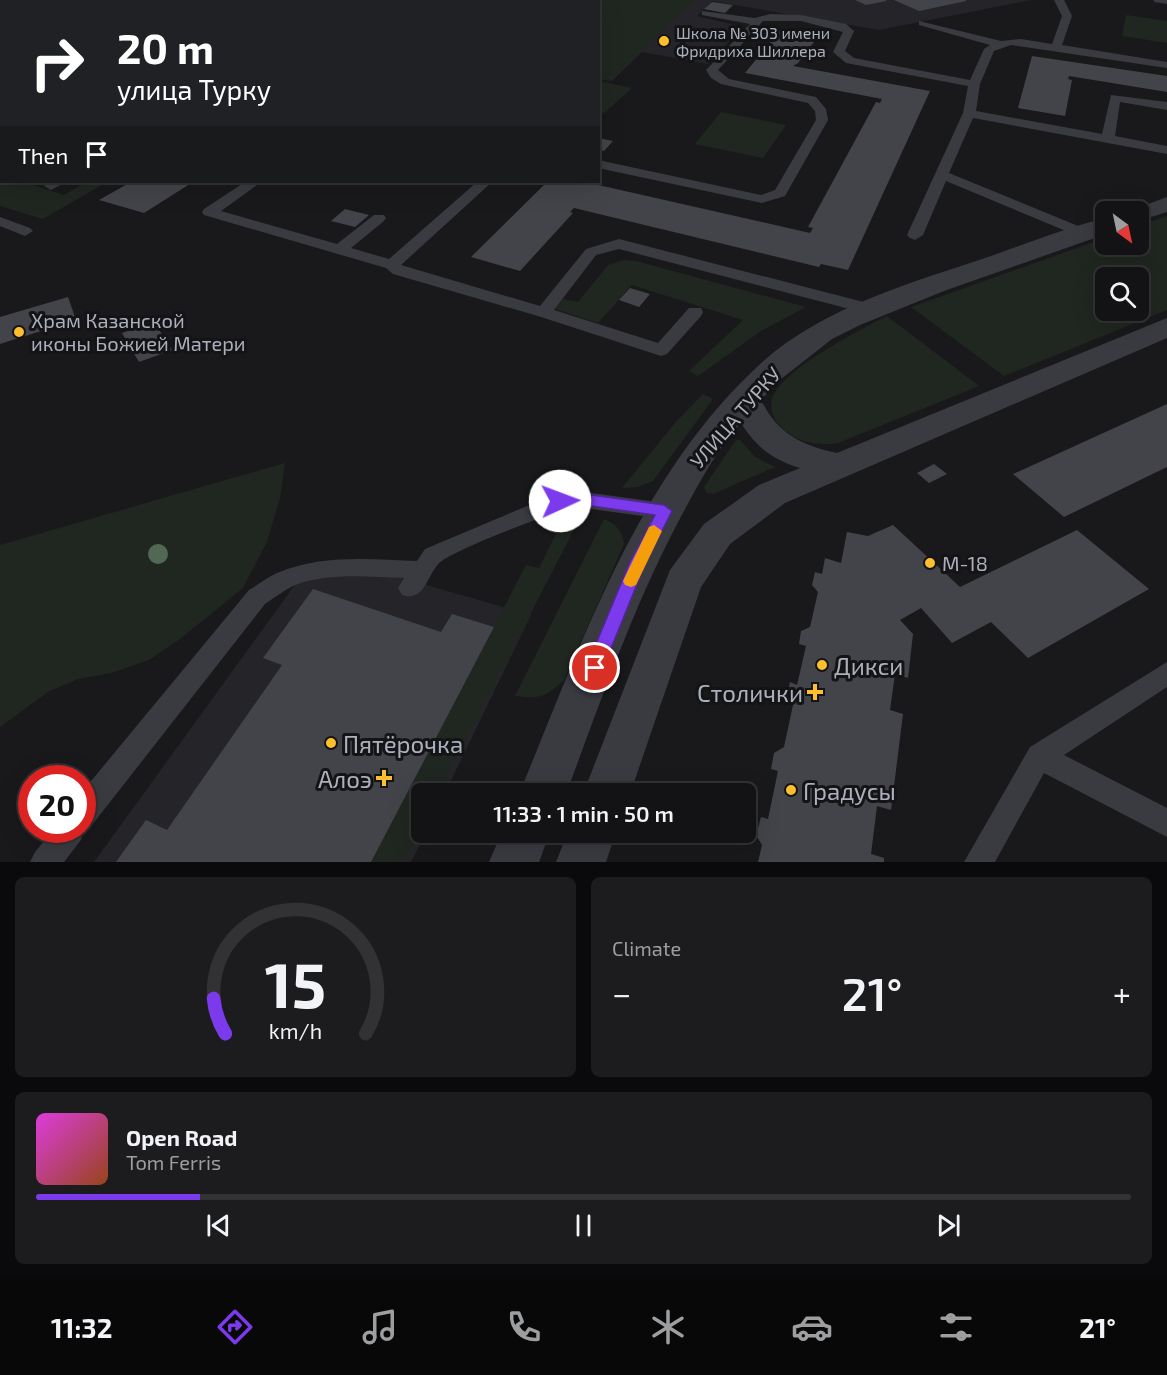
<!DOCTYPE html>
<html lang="en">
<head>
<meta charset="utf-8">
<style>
	:root { --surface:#131315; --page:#1c1c1e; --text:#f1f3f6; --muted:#9d9ea0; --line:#323234; --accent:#7c3aed }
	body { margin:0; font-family:"Exo 2",sans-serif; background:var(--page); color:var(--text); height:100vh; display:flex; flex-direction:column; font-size:22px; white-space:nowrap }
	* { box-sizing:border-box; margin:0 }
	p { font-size:20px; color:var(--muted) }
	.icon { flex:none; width:33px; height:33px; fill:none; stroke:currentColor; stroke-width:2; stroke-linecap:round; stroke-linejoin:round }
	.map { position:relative; height:862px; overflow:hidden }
	.sheet { display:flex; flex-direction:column; gap:15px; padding:15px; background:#0a0a0c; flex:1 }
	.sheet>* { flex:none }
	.guide { position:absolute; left:0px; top:0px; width:600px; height:183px; box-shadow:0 6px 24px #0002,0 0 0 2px var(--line); background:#202124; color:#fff; overflow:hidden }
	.needle { width:39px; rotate:147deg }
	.fabs { position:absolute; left:1095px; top:201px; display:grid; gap:12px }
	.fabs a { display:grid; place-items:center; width:54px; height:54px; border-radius:9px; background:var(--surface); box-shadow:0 6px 24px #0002,0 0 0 2px var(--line); font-size:30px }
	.speed { position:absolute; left:18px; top:765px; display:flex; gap:12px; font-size:30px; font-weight:700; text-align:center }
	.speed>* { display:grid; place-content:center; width:78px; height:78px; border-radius:50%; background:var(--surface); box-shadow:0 6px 24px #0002,0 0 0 2px var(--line); line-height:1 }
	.speed .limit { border:9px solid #d22; background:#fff; color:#111 }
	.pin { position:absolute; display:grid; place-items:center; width:51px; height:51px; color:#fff; margin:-26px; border:3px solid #fff; border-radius:50%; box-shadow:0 2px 6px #0007 }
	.me { position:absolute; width:66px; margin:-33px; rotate:88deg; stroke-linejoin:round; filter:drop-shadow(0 0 4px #0008) }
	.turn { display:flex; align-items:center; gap:21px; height:126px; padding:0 18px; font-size:27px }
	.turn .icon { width:78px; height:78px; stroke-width:2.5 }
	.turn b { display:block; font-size:42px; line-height:51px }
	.then { display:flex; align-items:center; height:57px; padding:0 18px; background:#0003; gap:12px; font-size:22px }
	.big { font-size:45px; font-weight:600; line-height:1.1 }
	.sheet .widget { flex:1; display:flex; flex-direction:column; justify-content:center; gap:9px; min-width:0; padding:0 21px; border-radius:9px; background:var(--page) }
	.sheet .dial { align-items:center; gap:0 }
	.dial svg { height:156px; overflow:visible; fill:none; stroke:var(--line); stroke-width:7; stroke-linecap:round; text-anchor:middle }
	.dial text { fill:var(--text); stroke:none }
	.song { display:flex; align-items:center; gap:18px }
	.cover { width:72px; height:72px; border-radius:9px; background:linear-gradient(135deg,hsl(300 70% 55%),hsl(20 70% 35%)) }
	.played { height:6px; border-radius:3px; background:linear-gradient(90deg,var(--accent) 15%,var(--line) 15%) }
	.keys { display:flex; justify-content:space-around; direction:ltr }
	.heat { display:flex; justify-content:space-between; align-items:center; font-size:33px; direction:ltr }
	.sheet .tiles { flex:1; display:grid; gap:15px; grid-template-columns:1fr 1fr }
	.widget:last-child { grid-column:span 2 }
	.trip { position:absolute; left:411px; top:783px; width:345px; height:60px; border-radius:9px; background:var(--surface); box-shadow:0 6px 24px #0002,0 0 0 2px var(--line); font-weight:600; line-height:60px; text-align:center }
	.tabs { display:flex; height:96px; justify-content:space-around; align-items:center; background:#080808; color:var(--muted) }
	.tabs .icon { width:42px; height:42px }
	.tabs .on { color:var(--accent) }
	.tabs b { font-size:27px; color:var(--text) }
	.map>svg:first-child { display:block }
	.built { fill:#252529 }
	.green { fill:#1f2720; fill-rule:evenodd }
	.building { fill:#434449 }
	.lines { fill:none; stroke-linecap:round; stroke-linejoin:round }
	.service { fill:#3a3b41; fill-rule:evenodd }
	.minor { fill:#3a3b41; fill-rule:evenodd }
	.primary { fill:#565860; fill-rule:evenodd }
	.tree { fill:#526855 }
	.route { fill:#7c3aed; stroke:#51269a; stroke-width:1.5 }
	.slow { fill:#f59e0b }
	.poi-dot { fill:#febf2e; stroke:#141417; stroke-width:2 }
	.labels { text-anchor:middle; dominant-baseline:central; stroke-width:6; stroke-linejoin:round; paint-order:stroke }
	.far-poi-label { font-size:16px; fill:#abb0bc; stroke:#141417; text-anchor:start }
	.poi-label { font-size:20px; fill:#abb0bc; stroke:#141417; text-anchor:start }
	.street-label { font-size:20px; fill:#abb0bc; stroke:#141417 }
	.near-poi-label { font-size:24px; fill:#abb0bc; stroke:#141417; text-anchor:start }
</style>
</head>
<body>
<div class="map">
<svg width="1167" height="862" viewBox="0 0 1167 862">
	<rect width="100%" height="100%" fill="#19191c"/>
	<g class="built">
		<path d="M559,0H1031L879,30L712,1L697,16L743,27L708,64L642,52L612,81L599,79L598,2H557Z"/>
		<path d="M363,567L531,615L445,793L422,794V832L426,833L411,862H94L297,582Z"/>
	</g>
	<g class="green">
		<path d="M561,0H696L611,80L599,78L598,2L559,1Z"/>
		<path d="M1126,15L1167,21V43L1122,36Z"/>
		<path d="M599,81L632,88L604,113L599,111Z"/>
		<path d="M721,112L786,125L763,158L695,144Z"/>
		<path d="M0,175L2,182H39L33,185L64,195L87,182H107L43,219L0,206Z"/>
		<path d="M1167,216V310L1004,376L911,307L1105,238L1106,244H1138L1139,226ZM1106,278H1138V310H1106Z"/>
		<path d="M624,260L636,261L806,307L761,331L698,376L689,371L743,320L632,285L598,323L555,309L563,299L578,302L608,265Z"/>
		<path d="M887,316L979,386L838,443C819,446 797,443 782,428C774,420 769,411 772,399C782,369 860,330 887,316Z"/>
		<path d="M703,394L713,399L653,481L638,487L622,488L675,423Z"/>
		<path d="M736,440H740L755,457L775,467L713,494L707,493L704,487Z"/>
		<path d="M285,463L280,498L267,542L243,588L180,639L149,660L111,673L78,679L48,692L0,727V545Z"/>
		<path d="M572,513L582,514L438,793L422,794L421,826L403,862H371L526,565L539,568L557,532L543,528L546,521Z"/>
		<path d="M604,519C616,524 622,530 624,544L564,680C546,697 540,699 515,696Z"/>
	</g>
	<g class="building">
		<path d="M855,0H886V1L866,5Z"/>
		<path d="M894,0H966V1L919,11Z"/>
		<path d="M712,2L733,5L725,13L704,9Z"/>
		<path d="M782,28L820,34L798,63L793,66L930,91L848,270L821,264L819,267L574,208L570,212L573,213L520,271L471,257L547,182H585L810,233L813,228L808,227L876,102L880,103L882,99L745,73Z"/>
		<path d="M1032,56L1167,76V92L1069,76L1068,79L1072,80L1065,116L1018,108Z"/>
		<path d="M598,138L613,141L604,151L598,149Z"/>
		<path d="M131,182H193L144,213L99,200Z"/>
		<path d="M345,209L369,215L355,227L331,221Z"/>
		<path d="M630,288L650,294L639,307L619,300Z"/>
		<path d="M68,297L76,320L0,344V317Z"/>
		<path d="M154,322L172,350L139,362L122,333Z"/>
		<path d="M1167,404V467L1064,517L1013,474Z"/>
		<path d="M934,464L947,474L929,483L917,473Z"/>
		<path d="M893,525L960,587L1077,530L1149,589L1028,658L991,622L952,643L921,608L900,620L913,634L908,678L895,674L890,710L903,714L891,810L877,806L871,854L884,858V862H758L762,845L756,835L761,817L768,819L778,771L771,769L774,753L784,747L793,705L787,696L790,682L797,685L806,646L799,644L801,631L810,627L818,592L812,585L815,572L822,574L825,558L841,563L847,532L868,536Z"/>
		<path d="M313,589L441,632L452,614L494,627L371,862H116L146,820L167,830L282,665L263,658Z"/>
	</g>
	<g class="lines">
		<g class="service">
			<path d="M110,0H123L109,2Z"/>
			<path d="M509,0H520L508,2Z"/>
			<path d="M1054,0H1064L1072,16L1062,45L1167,62V68L1011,45L994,51L980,84L976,111L1102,134L1111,95L1167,102V110L1120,102L1115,136L1167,146V154L973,118L949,173L1088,230L1091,233L1088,236H1078L946,181L923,235L915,240L910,238L907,235L963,113L968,86L846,63L833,52L843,32L801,21H763L718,70L729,79L816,97L826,109L828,120L785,196L762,203L598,168V160L761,195L775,190L816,120L815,111L808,103L721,84L711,78L706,70L708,68L750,24L702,15V11L755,18L770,14L801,15L846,24L854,31L845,51L854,58L970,80L984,49L990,45L919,25V21L1001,41L1021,39L1052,44L1062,16Z"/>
			<path d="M1153,0H1167V4L1155,2Z"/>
			<rect x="0" y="5" width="2" height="6"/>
			<rect x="0" y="46" width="2" height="6"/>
			<path d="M0,79L2,80V87H0Z"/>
			<path d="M49,182H66L51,190L44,186Z"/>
			<path d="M245,182H261L221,211L337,244L374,215H384L386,218L384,221L351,248L389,259L477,182H492L401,265L540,306L586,249L619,239L875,305L877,309L869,314L619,249L596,255L554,310L658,343L689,308H701L703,312L701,316L667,354L661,356L538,316L393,274L386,268L204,215L202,212L204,209Z"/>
			<path d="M0,217L30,228L33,231L25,236L0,226Z"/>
			<path d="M577,491L664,503L672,505L675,511L672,517L664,519L577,507L563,509C524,525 480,539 443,560C427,570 427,603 402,595L398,588L404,578C369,577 326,572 293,586C283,591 274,598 265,604L92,825L84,828L81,840L64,862H30L35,852L53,830H82V792L249,590C258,585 267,577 277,573C321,554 370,559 417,561L425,549L553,495Z"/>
			<path d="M1167,662V687L1064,755L1167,808V837L1044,773L995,862H964L1030,747Z"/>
		</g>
		<g class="minor">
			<path d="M371,0H389L370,2Z"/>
			<path d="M2,161V176H0V162Z"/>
			<path d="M1167,197V212L1138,221V212H1127Z"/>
			<path d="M1106,218V234L944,291L860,325L832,339L781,379L761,400C778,434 801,445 837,453L1167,318V338L785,503L730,544L701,587L630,794H583L670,570L704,524L759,485L800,468C773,460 756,447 741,423C718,448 700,481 684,511C635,601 602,698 566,794H519C581,645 637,478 758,366C821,307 914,282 994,255C1031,242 1068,227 1106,218Z"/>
			<path d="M502,832H550L539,862H489Z"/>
			<path d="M568,832H616L606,862H556Z"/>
		</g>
		<g class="primary">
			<path d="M235,0H253L234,2Z"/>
			<path d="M292,0H310L291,2Z"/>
			<rect x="0" y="109" width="2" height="12"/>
			<rect x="0" y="147" width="2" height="14"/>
		</g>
	</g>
	<circle class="tree" cx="158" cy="554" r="10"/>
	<path class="route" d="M577,493L664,505L672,511L646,562L603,668L601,673L595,675L588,673L586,668L630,562L655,515L577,504L560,507L553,501L555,497Z"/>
	<path class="slow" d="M654,525L662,531L636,585L631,587L625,585L623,581L649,527Z"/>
	<g class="poi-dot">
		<circle cx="664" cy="41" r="6"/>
		<circle cx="19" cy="332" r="6"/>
		<circle cx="930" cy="563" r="6"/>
		<circle cx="822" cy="665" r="6"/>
		<path d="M812 683h6v6h6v6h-6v6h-6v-6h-6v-6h6z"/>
		<circle cx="331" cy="743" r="6"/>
		<path d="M381 769h6v6h6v6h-6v6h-6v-6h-6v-6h6z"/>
		<circle cx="791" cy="790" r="6"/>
	</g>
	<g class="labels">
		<g class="far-poi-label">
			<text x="676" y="32">Школа № 303 имени<tspan x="676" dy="18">Фридриха Шиллера</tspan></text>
		</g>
		<g class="poi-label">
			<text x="31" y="320">Храм Казанской<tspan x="31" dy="23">иконы Божией Матери</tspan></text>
			<text x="942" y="563">M-18</text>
		</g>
		<g class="street-label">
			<text transform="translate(735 417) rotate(-49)">УЛИЦА ТУРКУ</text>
		</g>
		<g class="near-poi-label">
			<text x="834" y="665">Дикси</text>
			<text x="803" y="692" text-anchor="end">Столички</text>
			<text x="343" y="743">Пятёрочка</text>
			<text x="372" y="778" text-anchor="end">Алоэ</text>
			<text x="803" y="790">Градусы</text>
		</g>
	</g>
</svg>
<div class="fabs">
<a><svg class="needle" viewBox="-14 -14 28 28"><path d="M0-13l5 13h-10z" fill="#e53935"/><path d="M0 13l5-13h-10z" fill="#9d9ea0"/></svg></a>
<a><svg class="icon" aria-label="search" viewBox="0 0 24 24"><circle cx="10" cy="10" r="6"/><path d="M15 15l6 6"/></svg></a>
</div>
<div class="speed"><div class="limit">20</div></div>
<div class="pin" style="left:595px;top:668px;background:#d93025"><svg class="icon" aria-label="arrive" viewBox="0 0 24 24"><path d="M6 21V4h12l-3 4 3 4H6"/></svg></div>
<svg class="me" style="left:560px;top:501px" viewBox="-20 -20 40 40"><circle r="19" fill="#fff"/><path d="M0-13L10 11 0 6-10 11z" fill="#7c3aed"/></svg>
<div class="trip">11:33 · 1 min · 50 m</div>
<div class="guide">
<div class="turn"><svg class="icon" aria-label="right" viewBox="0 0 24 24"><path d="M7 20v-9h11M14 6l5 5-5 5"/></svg><div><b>20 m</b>улица Турку</div></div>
<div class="then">Then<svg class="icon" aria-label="arrive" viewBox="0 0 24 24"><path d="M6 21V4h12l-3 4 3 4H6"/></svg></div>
</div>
</div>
<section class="sheet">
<div class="tiles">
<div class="widget dial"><svg viewBox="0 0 100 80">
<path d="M14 69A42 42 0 1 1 86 69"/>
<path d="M14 69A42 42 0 0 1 8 51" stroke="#7c3aed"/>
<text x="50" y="56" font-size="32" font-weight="700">15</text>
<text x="50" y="72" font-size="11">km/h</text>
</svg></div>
<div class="widget"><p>Climate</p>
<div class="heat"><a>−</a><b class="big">21°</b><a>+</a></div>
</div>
<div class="widget">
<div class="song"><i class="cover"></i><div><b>Open Road</b><p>Tom Ferris</p></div></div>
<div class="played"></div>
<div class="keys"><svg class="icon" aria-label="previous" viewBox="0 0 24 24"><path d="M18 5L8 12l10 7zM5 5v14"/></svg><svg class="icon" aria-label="pause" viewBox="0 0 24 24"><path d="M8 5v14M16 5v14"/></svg><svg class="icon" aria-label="next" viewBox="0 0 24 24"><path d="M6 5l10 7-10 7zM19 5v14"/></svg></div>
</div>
</div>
</section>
<nav class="tabs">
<b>11:32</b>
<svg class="icon on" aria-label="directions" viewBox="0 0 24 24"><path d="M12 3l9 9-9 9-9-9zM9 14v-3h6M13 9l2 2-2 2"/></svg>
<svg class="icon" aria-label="music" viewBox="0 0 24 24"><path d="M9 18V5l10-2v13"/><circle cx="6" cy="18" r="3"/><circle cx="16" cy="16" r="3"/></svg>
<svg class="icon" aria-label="phone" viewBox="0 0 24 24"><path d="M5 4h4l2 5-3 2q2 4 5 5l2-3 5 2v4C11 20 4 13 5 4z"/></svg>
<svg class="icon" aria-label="climate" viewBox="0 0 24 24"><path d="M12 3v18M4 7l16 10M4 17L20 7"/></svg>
<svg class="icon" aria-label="car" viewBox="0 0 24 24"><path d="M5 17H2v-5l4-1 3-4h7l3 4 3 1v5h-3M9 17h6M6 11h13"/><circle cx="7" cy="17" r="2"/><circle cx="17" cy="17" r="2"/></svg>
<svg class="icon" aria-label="filters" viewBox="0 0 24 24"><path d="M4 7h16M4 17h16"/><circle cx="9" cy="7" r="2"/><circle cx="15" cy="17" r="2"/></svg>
<b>21°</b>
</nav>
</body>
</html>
